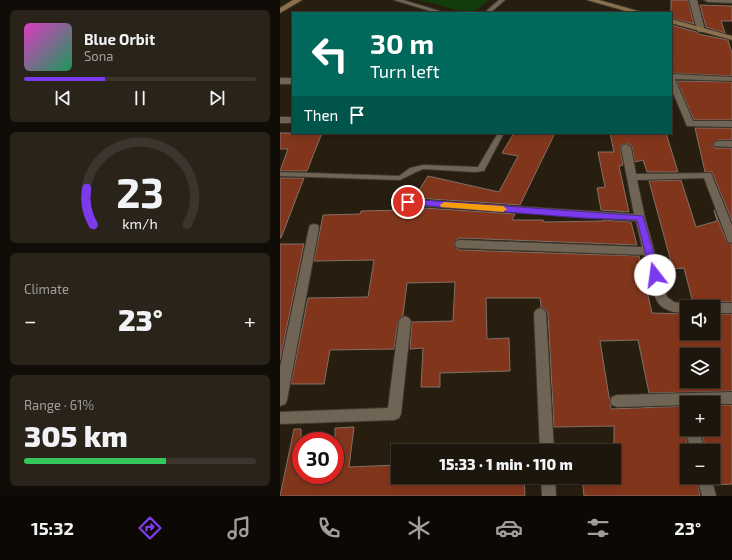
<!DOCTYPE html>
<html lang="en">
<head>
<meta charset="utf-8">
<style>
	:root { --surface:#1d160c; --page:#2a231a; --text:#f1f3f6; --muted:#a09f9d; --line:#3b352d; --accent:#7c3aed }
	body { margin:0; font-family:"Exo 2",sans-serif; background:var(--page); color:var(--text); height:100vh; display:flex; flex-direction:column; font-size:15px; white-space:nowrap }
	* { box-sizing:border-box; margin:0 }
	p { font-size:13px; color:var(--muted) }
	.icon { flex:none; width:22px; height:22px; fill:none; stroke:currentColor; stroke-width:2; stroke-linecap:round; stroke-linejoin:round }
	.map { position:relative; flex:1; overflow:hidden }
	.details { display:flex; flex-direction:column; gap:10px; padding:10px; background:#100c07; width:280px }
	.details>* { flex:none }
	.hud { position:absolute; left:12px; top:12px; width:380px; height:122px; border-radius:0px; box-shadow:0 2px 6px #0003,0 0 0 1px var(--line); background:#00695c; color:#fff; overflow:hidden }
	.controls { position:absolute; left:400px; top:300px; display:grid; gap:8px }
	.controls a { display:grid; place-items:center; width:40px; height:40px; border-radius:0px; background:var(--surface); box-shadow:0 2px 6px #0003,0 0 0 1px var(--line); font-size:20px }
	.speed { position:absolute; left:12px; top:432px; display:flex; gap:8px; font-size:20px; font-weight:700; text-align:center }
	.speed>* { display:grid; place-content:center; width:52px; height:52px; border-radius:50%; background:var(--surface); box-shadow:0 2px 6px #0003,0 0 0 1px var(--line); line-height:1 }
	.speed .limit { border:6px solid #d22; background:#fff; color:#111 }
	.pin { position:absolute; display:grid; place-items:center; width:34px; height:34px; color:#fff; margin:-17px; border:2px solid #fff; border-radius:50%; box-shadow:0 1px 4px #0007 }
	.me { position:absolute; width:44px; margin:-22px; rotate:345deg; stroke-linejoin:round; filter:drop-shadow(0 0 3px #0008) }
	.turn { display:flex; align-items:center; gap:14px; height:84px; padding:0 12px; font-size:18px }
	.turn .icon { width:52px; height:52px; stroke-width:2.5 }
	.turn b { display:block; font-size:28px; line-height:34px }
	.then { display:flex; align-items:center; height:38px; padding:0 12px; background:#0003; gap:8px; font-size:15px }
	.big { font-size:30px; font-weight:800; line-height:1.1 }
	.details .widget { flex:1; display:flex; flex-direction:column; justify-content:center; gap:6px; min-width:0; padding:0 14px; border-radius:6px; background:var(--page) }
	.details .dial { align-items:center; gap:0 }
	.dial svg { height:104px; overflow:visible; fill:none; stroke:var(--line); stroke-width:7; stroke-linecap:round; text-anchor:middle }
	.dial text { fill:var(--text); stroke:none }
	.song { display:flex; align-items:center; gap:12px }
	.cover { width:48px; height:48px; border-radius:6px; background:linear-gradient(135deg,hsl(310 70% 55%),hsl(150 70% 35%)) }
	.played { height:4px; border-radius:2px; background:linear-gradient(90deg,var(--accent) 35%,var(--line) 35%) }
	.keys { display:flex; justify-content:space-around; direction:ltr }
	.heat { display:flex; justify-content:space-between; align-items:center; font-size:22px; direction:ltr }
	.charge { height:6px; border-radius:3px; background:linear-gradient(90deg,#34c759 61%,var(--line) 0) }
	.trip { position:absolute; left:111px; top:444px; width:230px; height:40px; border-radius:0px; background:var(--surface); box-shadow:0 2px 6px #0003,0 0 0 1px var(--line); font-weight:800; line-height:40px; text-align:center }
	.dock { display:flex; height:64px; justify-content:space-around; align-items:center; background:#0c0905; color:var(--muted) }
	.dock .icon { width:28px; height:28px }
	.dock .current { color:var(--accent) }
	.dock b { font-size:18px; color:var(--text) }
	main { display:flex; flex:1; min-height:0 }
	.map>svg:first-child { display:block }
	.green { fill:#123c0c }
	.building { fill:#81361c; stroke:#836f68; fill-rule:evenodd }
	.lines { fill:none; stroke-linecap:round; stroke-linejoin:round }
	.service-casing { stroke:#3e372e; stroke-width:2 }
	.minor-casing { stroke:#3e372e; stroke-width:2 }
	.secondary-casing { stroke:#3e372e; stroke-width:2 }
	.service { fill:#706555; fill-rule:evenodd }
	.minor { fill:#706555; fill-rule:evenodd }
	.secondary { fill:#8a714b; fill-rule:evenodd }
	.route { fill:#7c3aed; stroke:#51269a }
	.slow { fill:#f59e0b }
</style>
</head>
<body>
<main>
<section class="details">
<div class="widget">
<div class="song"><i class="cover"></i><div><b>Blue Orbit</b><p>Sona</p></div></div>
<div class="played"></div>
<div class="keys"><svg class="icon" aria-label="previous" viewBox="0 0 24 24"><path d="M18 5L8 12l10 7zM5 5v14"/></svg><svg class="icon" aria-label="pause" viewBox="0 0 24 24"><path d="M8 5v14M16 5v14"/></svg><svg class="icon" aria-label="next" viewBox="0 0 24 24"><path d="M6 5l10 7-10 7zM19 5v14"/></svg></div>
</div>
<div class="widget dial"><svg viewBox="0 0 100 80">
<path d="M14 69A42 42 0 1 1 86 69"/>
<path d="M14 69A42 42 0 0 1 9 41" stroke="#7c3aed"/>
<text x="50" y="56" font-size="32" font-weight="700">23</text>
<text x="50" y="72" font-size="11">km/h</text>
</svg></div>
<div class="widget"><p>Climate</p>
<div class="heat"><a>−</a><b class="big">23°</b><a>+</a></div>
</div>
<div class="widget"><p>Range · 61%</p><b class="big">305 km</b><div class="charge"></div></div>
</section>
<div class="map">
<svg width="452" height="496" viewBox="0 0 452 496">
	<rect width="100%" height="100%" fill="#271e10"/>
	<path class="green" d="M141,0H209L192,13H188Z"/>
	<g class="building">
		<path d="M391,0H408L414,24L391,18Z"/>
		<path d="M420,5L452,6V21H441L445,33L426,27Z"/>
		<path d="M391,25L416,32L418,34L448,40L452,53V76L391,73V64H393L391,54Z"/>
		<path d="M397,81L452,82V120H414Z"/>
		<path d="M415,128H452V140H438L432,144L435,148H452V221L432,172H425Z"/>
		<path d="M0,133H42L27,171H0L8,149H0Z"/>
		<path d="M234,133H275L240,205L134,198L148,176L219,192L238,156L222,153Z"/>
		<path d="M330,133H386L398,172H367L363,160L355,162L352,146L347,143L340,146L343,165L339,166L349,212L321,210L317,188L325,187L318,152H334Z"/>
		<path d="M0,178H24L1,238H0Z"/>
		<path d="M401,180L416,227L437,221L434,210L447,242L452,244V302H433L428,304L427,307H414L404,268L393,269L369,181Z"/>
		<path d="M128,207L235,214L232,220H263L264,222L324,221L323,220L351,222L357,245L180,238L176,240L174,244L176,248L180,250L359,256L372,313L407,314V333H433V314H452V391L369,393L358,340L320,341L331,409L407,406V424L404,429L409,451H407V477H416L420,496H304L302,477H334V426L274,427L268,313L265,309L261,307L260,298H206L207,339L229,338L230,371L160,373V387H141L143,348L130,349L132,322L173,321L175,282L127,283L123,315L118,321L114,349L50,350L44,384H11L28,298L88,297L94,260L34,261L43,215L80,214L81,211L126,210ZM407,355H433V381H407Z"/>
		<path d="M0,244H24L0,360Z"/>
		<path d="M433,405H452V484L435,485L433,477V451H426L421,429H433Z"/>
		<path d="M74,427L69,467L118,465V477H244L245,496H0L14,429H21V475H55V428Z"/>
	</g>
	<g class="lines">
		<defs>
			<g id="service">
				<path d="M114,0H123L166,13H157Z"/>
				<path d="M219,0H225L210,13H204Z"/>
				<path d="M218,133H224L205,169L204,171L195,172L143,169L136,172L120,180L0,176V172L119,176L130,168L143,165L198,167Z"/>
			</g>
			<g id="minor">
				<path d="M409,0H417L425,30L424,32H418L417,30Z"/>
				<path d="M424,0H452V3L428,2Z"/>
				<path d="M391,74L452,77V81L395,79L413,121H452V127L407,126L391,88Z"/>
				<rect x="0" y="78" width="13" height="6"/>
				<rect x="0" y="117" width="13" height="6"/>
				<path d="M438,141H452V147L435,146L433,144Z"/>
				<path d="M346,144L351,147L356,174L431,173L452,225V243L448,242L447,239L424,178L357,180L365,218L387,297L394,302L411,305L412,307H407V313C398,313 387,312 380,305C372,297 368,267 364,255L180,248L176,247L175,244L176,241L180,240L362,247L356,221L128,205L123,202L128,199L354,214L341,147Z"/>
				<path d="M34,224L38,225L39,228L7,400L5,404L0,406V367L29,228L30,225Z"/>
				<path d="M433,303H452V313H433V307H428L429,305Z"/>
				<path d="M260,308L264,310L266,313L274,451H260L254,313L256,310Z"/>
				<path d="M125,316L129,318L131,321L121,414L119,418L114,420L0,424V412L108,408L119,321L121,318Z"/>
				<path d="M452,392V404L407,403V405L337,407L332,405L330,401L332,397L337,395Z"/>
				<path d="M407,425V429H419L425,451H411L405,429Z"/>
				<path d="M261,477H275L276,496H262Z"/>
				<path d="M417,477H431L436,496H422Z"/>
			</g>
			<g id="secondary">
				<path d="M13,0H22L0,13V8Z"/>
				<path d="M307,0H319L365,13H353Z"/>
				<path d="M391,19L452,36V40L391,23Z"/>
			</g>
		</defs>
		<use href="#service" class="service-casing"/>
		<use href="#minor" class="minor-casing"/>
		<use href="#secondary" class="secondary-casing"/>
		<use href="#service" class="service"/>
		<use href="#minor" class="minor"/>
		<use href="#secondary" class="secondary"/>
	</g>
	<path class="route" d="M128,199L363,216L380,275L375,279L371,275L357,220L303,218L125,204L124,202Z"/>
	<path class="slow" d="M164,202L223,206L227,209L223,212L161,207L160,205Z"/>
</svg>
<div class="controls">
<a><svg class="icon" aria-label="sound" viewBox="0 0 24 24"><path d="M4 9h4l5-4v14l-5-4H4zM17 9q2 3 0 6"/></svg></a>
<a><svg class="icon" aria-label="layers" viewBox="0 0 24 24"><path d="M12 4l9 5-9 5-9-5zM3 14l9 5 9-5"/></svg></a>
<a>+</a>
<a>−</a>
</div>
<div class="speed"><div class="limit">30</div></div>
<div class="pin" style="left:128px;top:202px;background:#d93025"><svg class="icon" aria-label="arrive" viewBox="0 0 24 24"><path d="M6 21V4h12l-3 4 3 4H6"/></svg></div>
<svg class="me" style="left:375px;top:275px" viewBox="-20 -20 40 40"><circle r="19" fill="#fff"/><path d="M0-13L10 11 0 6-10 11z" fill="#7c3aed"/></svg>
<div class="trip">15:33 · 1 min · 110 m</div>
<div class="hud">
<div class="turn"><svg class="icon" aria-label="left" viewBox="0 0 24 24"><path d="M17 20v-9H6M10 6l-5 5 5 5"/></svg><div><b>30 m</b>Turn left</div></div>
<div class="then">Then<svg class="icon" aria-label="arrive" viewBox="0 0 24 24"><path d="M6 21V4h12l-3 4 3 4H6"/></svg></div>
</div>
</div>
</main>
<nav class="dock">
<b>15:32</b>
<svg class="icon current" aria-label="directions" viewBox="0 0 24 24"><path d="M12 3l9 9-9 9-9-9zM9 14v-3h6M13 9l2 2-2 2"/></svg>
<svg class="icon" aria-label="music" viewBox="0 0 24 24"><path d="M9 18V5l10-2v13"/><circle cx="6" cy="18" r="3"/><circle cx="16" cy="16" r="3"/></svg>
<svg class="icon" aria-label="phone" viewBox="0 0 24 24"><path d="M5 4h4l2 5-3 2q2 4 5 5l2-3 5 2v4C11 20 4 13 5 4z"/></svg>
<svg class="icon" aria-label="climate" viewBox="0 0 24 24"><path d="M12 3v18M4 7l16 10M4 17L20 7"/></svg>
<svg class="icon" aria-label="car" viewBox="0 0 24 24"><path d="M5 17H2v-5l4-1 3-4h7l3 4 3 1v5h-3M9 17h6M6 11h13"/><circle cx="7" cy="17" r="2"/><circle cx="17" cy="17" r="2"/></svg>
<svg class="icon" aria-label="filters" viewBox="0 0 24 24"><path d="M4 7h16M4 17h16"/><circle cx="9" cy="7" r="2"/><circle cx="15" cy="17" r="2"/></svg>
<b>23°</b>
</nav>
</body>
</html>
